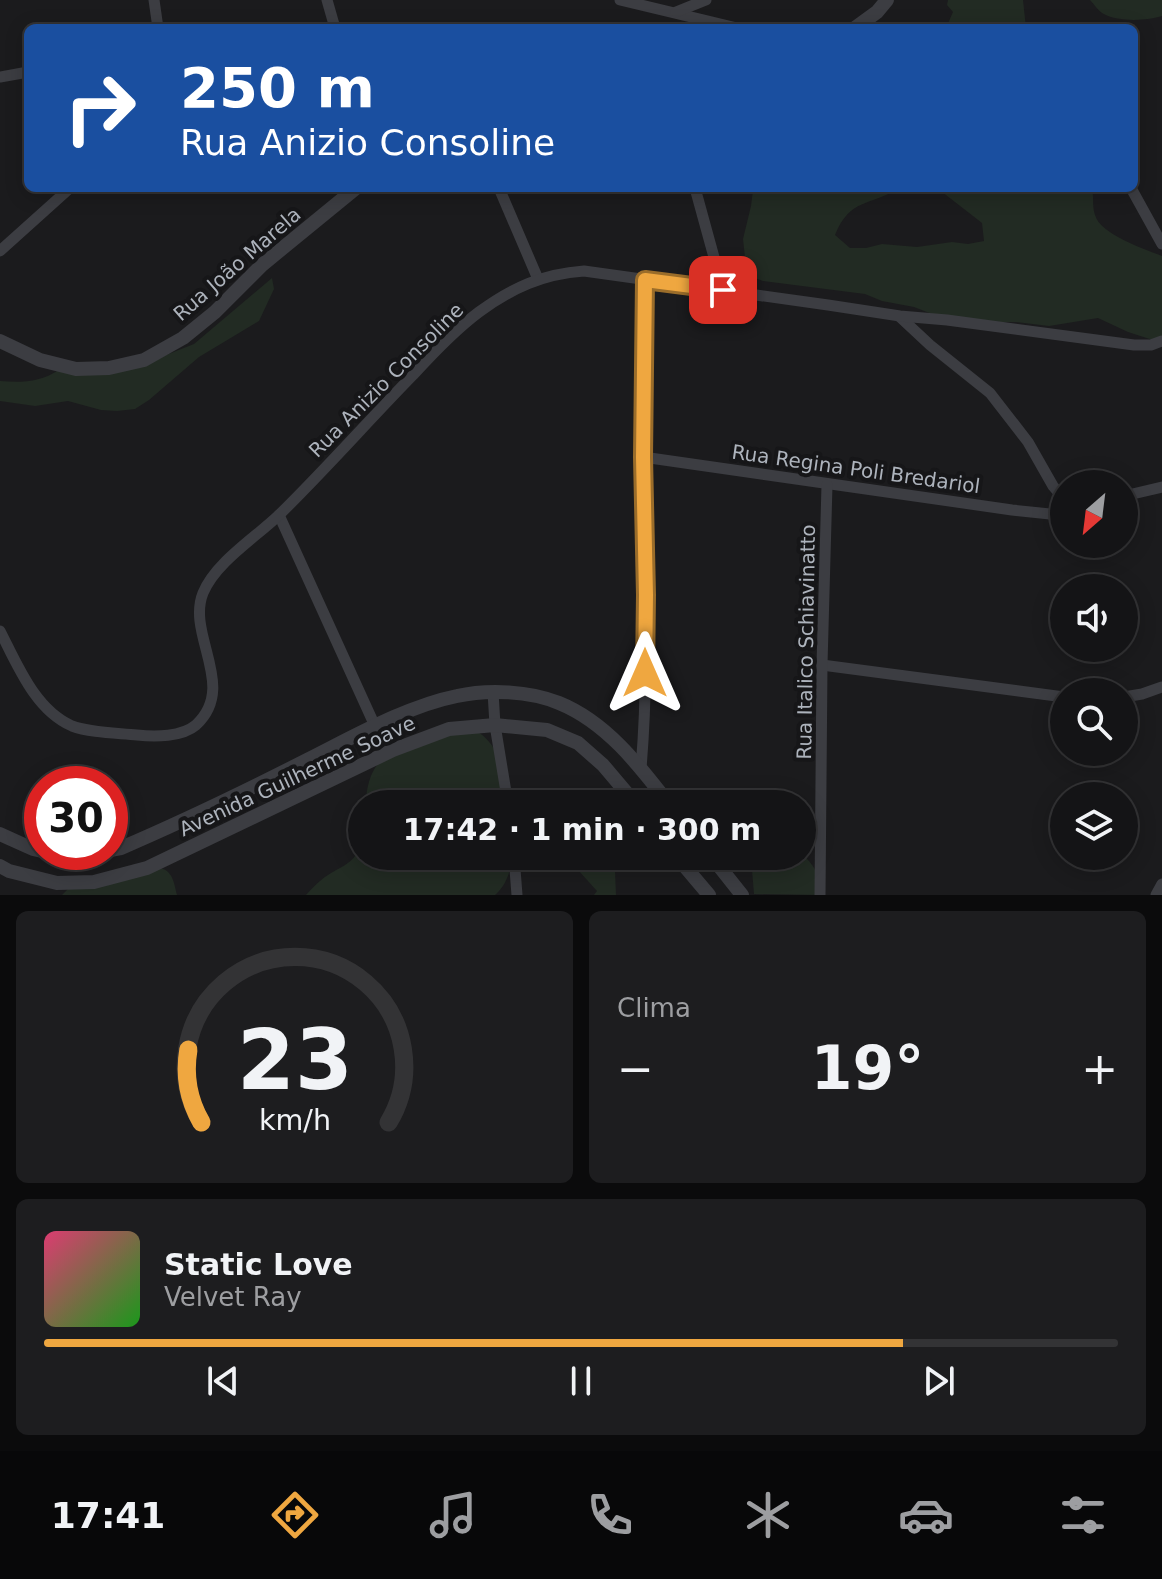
<!DOCTYPE html>
<html lang="pt">
<head>
<meta charset="utf-8">
<style>
	:root { --surface:#141416; --page:#1d1d1f; --text:#f1f3f6; --muted:#9d9ea1; --line:#333335; --accent:#efa740 }
	body { margin:0; font-family:"DejaVu Sans",sans-serif; background:var(--page); color:var(--text); height:100vh; display:flex; flex-direction:column; font-size:30px; white-space:nowrap }
	* { box-sizing:border-box; margin:0 }
	p { font-size:26px; color:var(--muted) }
	.icon { flex:none; width:44px; height:44px; fill:none; stroke:currentColor; stroke-width:2; stroke-linecap:round; stroke-linejoin:round }
	.map { position:relative; height:895px; overflow:hidden }
	.sheet { display:flex; flex-direction:column; gap:16px; padding:16px; background:#0b0b0c; flex:1 }
	.sheet>* { flex:none }
	.banner { position:absolute; left:24px; top:24px; width:1114px; height:168px; border-radius:12px; box-shadow:0 4px 20px #0003,0 0 0 2px var(--line); background:#1a4fa0; color:#fff; overflow:hidden }
	.needle { width:52px; rotate:208deg }
	.buttons { position:absolute; left:1050px; top:470px; display:grid; gap:16px }
	.buttons a { display:grid; place-items:center; width:88px; height:88px; border-radius:50%; background:var(--surface); box-shadow:0 4px 20px #0003,0 0 0 2px var(--line); font-size:40px }
	.speed { position:absolute; left:24px; top:766px; display:flex; gap:16px; font-size:40px; font-weight:700; text-align:center }
	.speed>* { display:grid; place-content:center; width:104px; height:104px; border-radius:50%; background:var(--surface); box-shadow:0 4px 20px #0003,0 0 0 2px var(--line); line-height:1 }
	.speed .limit { border:12px solid #d22; background:#fff; color:#111 }
	.pin { position:absolute; display:grid; place-items:center; width:68px; height:68px; color:#fff; margin:-34px; border-radius:16px; box-shadow:0 4px 12px #0006 }
	.me { position:absolute; width:88px; margin:-44px; rotate:0deg; stroke-linejoin:round; filter:drop-shadow(0 0 6px #0008) }
	.turn { display:flex; align-items:center; gap:28px; height:168px; padding:0 24px; font-size:36px }
	.turn .icon { width:104px; height:104px; stroke-width:2.5 }
	.turn b { display:block; font-size:56px; line-height:68px }
	.big { font-size:60px; font-weight:700; line-height:1.1 }
	.sheet .widget { flex:1; display:flex; flex-direction:column; justify-content:center; gap:12px; min-width:0; padding:0 28px; border-radius:12px; background:var(--page) }
	.sheet .dial { align-items:center; gap:0 }
	.dial svg { height:208px; overflow:visible; fill:none; stroke:var(--line); stroke-width:7; stroke-linecap:round; text-anchor:middle }
	.dial text { fill:var(--text); stroke:none }
	.song { display:flex; align-items:center; gap:24px }
	.cover { width:96px; height:96px; border-radius:12px; background:linear-gradient(135deg,hsl(340 70% 55%),hsl(120 70% 35%)) }
	.played { height:8px; border-radius:4px; background:linear-gradient(90deg,var(--accent) 80%,var(--line) 80%) }
	.keys { display:flex; justify-content:space-around; direction:ltr }
	.heat { display:flex; justify-content:space-between; align-items:center; font-size:44px; direction:ltr }
	.sheet .tiles { flex:1; display:grid; gap:16px; grid-template-columns:1fr 1fr }
	.widget:last-child { grid-column:span 2 }
	.trip { position:absolute; left:348px; top:790px; width:468px; height:80px; border-radius:40px; background:var(--surface); box-shadow:0 4px 20px #0003,0 0 0 2px var(--line); font-weight:700; line-height:80px; text-align:center }
	.dock { display:flex; height:128px; justify-content:space-around; align-items:center; background:#080809; color:var(--muted) }
	.dock .icon { width:56px; height:56px }
	.dock .current { color:var(--accent) }
	.dock b { font-size:36px; color:var(--text) }
	.map>svg:first-child { display:block }
	.green { fill:#222b23 }
	.lines { fill:none; stroke-linecap:round; stroke-linejoin:round }
	.minor { stroke:#3c3d42; stroke-width:11 }
	.tertiary { stroke:#3c3d42; stroke-width:14 }
	.route-casing { stroke:#9b6d2a; stroke-width:20 }
	.route { stroke:#efa740; stroke-width:14 }
	.labels { text-anchor:middle; dominant-baseline:central; stroke-width:8; stroke-linejoin:round; paint-order:stroke }
	.street-label { font-size:20px; fill:#adb3bc; stroke:#161618 }
</style>
</head>
<body>
<div class="map">
<svg width="1162" height="895" viewBox="0 0 1162 895">
	<rect width="100%" height="100%" fill="#1b1b1d"/>
	<g class="green">
		<path d="M948,0H1023L1026,28H946L953,12L947,5Z"/>
		<path d="M1090,0H1162V16C1147,21 1118,22 1104,14C1099,12 1094,4 1090,0Z"/>
		<path d="M751,188H900C870,206 850,198 835,235L850,248H866L882,244L917,247L952,242L968,244L984,241L982,223L937,188H1092C1094,196 1092,207 1095,215C1100,234 1144,249 1162,256V343L1128,332L1098,318L1049,326L1015,322H999L932,314L914,307L882,301L865,294L763,281L747,275L743,239L751,206L753,190Z"/>
		<path d="M272,278L274,289L259,321L199,357L149,400L135,409L117,411L101,410L68,401L35,406L0,401V381C22,383 40,382 59,370L161,357L194,344Z"/>
		<path d="M473,729C504,746 501,773 507,804H365C367,791 368,779 375,768C388,746 448,736 473,729Z"/>
		<path d="M362,842V856H513C510,871 507,885 495,895H306C313,887 321,879 331,873C347,864 356,861 362,842Z"/>
		<path d="M802,854C813,864 824,879 821,895L754,894L752,870L747,865L744,856H802Z"/>
		<path d="M577,856H612L615,871L616,895H594L597,891L579,871L580,861Z"/>
		<path d="M160,868C173,871 174,883 177,895H62L68,889Z"/>
	</g>
	<g class="lines">
		<g class="minor">
			<path d="M154,0L158,28"/>
			<path d="M327,0L335,28"/>
			<path d="M620,0L737,28"/>
			<path d="M676,12L706,0"/>
			<path d="M0,77L28,72"/>
			<path d="M499,188L538,279"/>
			<path d="M695,188L723,290"/>
			<path d="M1131,188L1162,244"/>
			<path d="M0,251L70,188"/>
			<path d="M900,317L930,345L990,393L1028,442L1053,486L1064,499"/>
			<path d="M643,457L1012,510L1050,514L1064,512"/>
			<path d="M1124,496L1162,487"/>
			<path d="M279,515L375,726"/>
			<path d="M0,631C17,664 35,710 72,726C90,733 118,733 137,735C155,737 182,737 196,725C238,686 186,635 203,593C216,562 255,538 279,515C325,470 368,421 413,375C433,353 455,330 479,312C512,288 542,274 584,271L828,305L900,316L947,320L1134,345H1151L1162,341"/>
			<path d="M822,665L1064,697"/>
			<path d="M493,692L495,725L508,804"/>
			<path d="M1124,697L1142,694L1162,687"/>
			<path d="M641,768C650,665 643,561 643,457C643,398 645,339 645,280"/>
			<path d="M514,856L517,895"/>
			<path d="M820,895L822,665L827,485"/>
			<path d="M1156,895L1162,884"/>
		</g>
		<g class="tertiary">
			<path d="M855,28L877,12L887,0"/>
			<path d="M0,341L40,360L76,369L109,368L144,360L183,338L215,312L262,265L356,188"/>
			<path d="M0,834L33,849L42,851"/>
			<path d="M110,850L121,848C184,821 246,791 307,760C353,737 407,706 457,696C488,689 530,691 559,703C606,722 639,765 669,804"/>
			<path d="M47,852L61,855L102,852"/>
			<path d="M676,856L709,895"/>
			<path d="M711,856L742,895"/>
			<path d="M0,866L9,871L57,883L94,882L147,868L393,750L449,729L495,725L547,730L578,743L603,765L636,804"/>
		</g>
	</g>
	<g class="lines">
		<defs>
			<path id="route" d="M645,673L646,595L643,457L645,280L723,290"/>
		</defs>
		<use href="#route" class="route-casing"/>
		<use href="#route" class="route"/>
	</g>
	<g class="labels">
		<g class="street-label">
			<text transform="translate(237 264) rotate(-41)">Rua João Marela</text>
			<text transform="translate(386 380) rotate(-45)">Rua Anizio Consoline</text>
			<text transform="translate(856 469) rotate(8)">Rua Regina Poli Bredariol</text>
			<text transform="translate(806 642) rotate(-89)">Rua Italico Schiavinatto</text>
			<text transform="translate(297 776) rotate(-25)">Avenida Guilherme Soave</text>
		</g>
	</g>
</svg>
<div class="buttons">
<a><svg class="needle" viewBox="-14 -14 28 28"><path d="M0-13l5 13h-10z" fill="#e53935"/><path d="M0 13l5-13h-10z" fill="#9d9ea1"/></svg></a>
<a><svg class="icon" aria-label="sound" viewBox="0 0 24 24"><path d="M4 9h4l5-4v14l-5-4H4zM17 9q2 3 0 6"/></svg></a>
<a><svg class="icon" aria-label="search" viewBox="0 0 24 24"><circle cx="10" cy="10" r="6"/><path d="M15 15l6 6"/></svg></a>
<a><svg class="icon" aria-label="layers" viewBox="0 0 24 24"><path d="M12 4l9 5-9 5-9-5zM3 14l9 5 9-5"/></svg></a>
</div>
<div class="speed"><div class="limit">30</div></div>
<div class="pin" style="left:723px;top:290px;background:#d93025"><svg class="icon" aria-label="arrive" viewBox="0 0 24 24"><path d="M6 21V4h12l-3 4 3 4H6"/></svg></div>
<svg class="me" style="left:645px;top:673px" viewBox="-20 -20 40 40"><path d="M0-17L14 15 0 8-14 15z" fill="#efa740" stroke="#fff" stroke-width="4"/></svg>
<div class="trip">17:42 · 1 min · 300 m</div>
<div class="banner">
<div class="turn"><svg class="icon" aria-label="right" viewBox="0 0 24 24"><path d="M7 20v-9h11M14 6l5 5-5 5"/></svg><div><b>250 m</b>Rua Anizio Consoline</div></div>
</div>
</div>
<section class="sheet">
<div class="tiles">
<div class="widget dial"><svg viewBox="0 0 100 80">
<path d="M14 69A42 42 0 1 1 86 69"/>
<path d="M14 69A42 42 0 0 1 9 41" stroke="#efa740"/>
<text x="50" y="56" font-size="32" font-weight="700">23</text>
<text x="50" y="72" font-size="11">km/h</text>
</svg></div>
<div class="widget"><p>Clima</p>
<div class="heat"><a>−</a><b class="big">19°</b><a>+</a></div>
</div>
<div class="widget">
<div class="song"><i class="cover"></i><div><b>Static Love</b><p>Velvet Ray</p></div></div>
<div class="played"></div>
<div class="keys"><svg class="icon" aria-label="previous" viewBox="0 0 24 24"><path d="M18 5L8 12l10 7zM5 5v14"/></svg><svg class="icon" aria-label="pause" viewBox="0 0 24 24"><path d="M8 5v14M16 5v14"/></svg><svg class="icon" aria-label="next" viewBox="0 0 24 24"><path d="M6 5l10 7-10 7zM19 5v14"/></svg></div>
</div>
</div>
</section>
<nav class="dock">
<b>17:41</b>
<svg class="icon current" aria-label="directions" viewBox="0 0 24 24"><path d="M12 3l9 9-9 9-9-9zM9 14v-3h6M13 9l2 2-2 2"/></svg>
<svg class="icon" aria-label="music" viewBox="0 0 24 24"><path d="M9 18V5l10-2v13"/><circle cx="6" cy="18" r="3"/><circle cx="16" cy="16" r="3"/></svg>
<svg class="icon" aria-label="phone" viewBox="0 0 24 24"><path d="M5 4h4l2 5-3 2q2 4 5 5l2-3 5 2v4C11 20 4 13 5 4z"/></svg>
<svg class="icon" aria-label="climate" viewBox="0 0 24 24"><path d="M12 3v18M4 7l16 10M4 17L20 7"/></svg>
<svg class="icon" aria-label="car" viewBox="0 0 24 24"><path d="M5 17H2v-5l4-1 3-4h7l3 4 3 1v5h-3M9 17h6M6 11h13"/><circle cx="7" cy="17" r="2"/><circle cx="17" cy="17" r="2"/></svg>
<svg class="icon" aria-label="filters" viewBox="0 0 24 24"><path d="M4 7h16M4 17h16"/><circle cx="9" cy="7" r="2"/><circle cx="15" cy="17" r="2"/></svg>
</nav>
</body>
</html>
